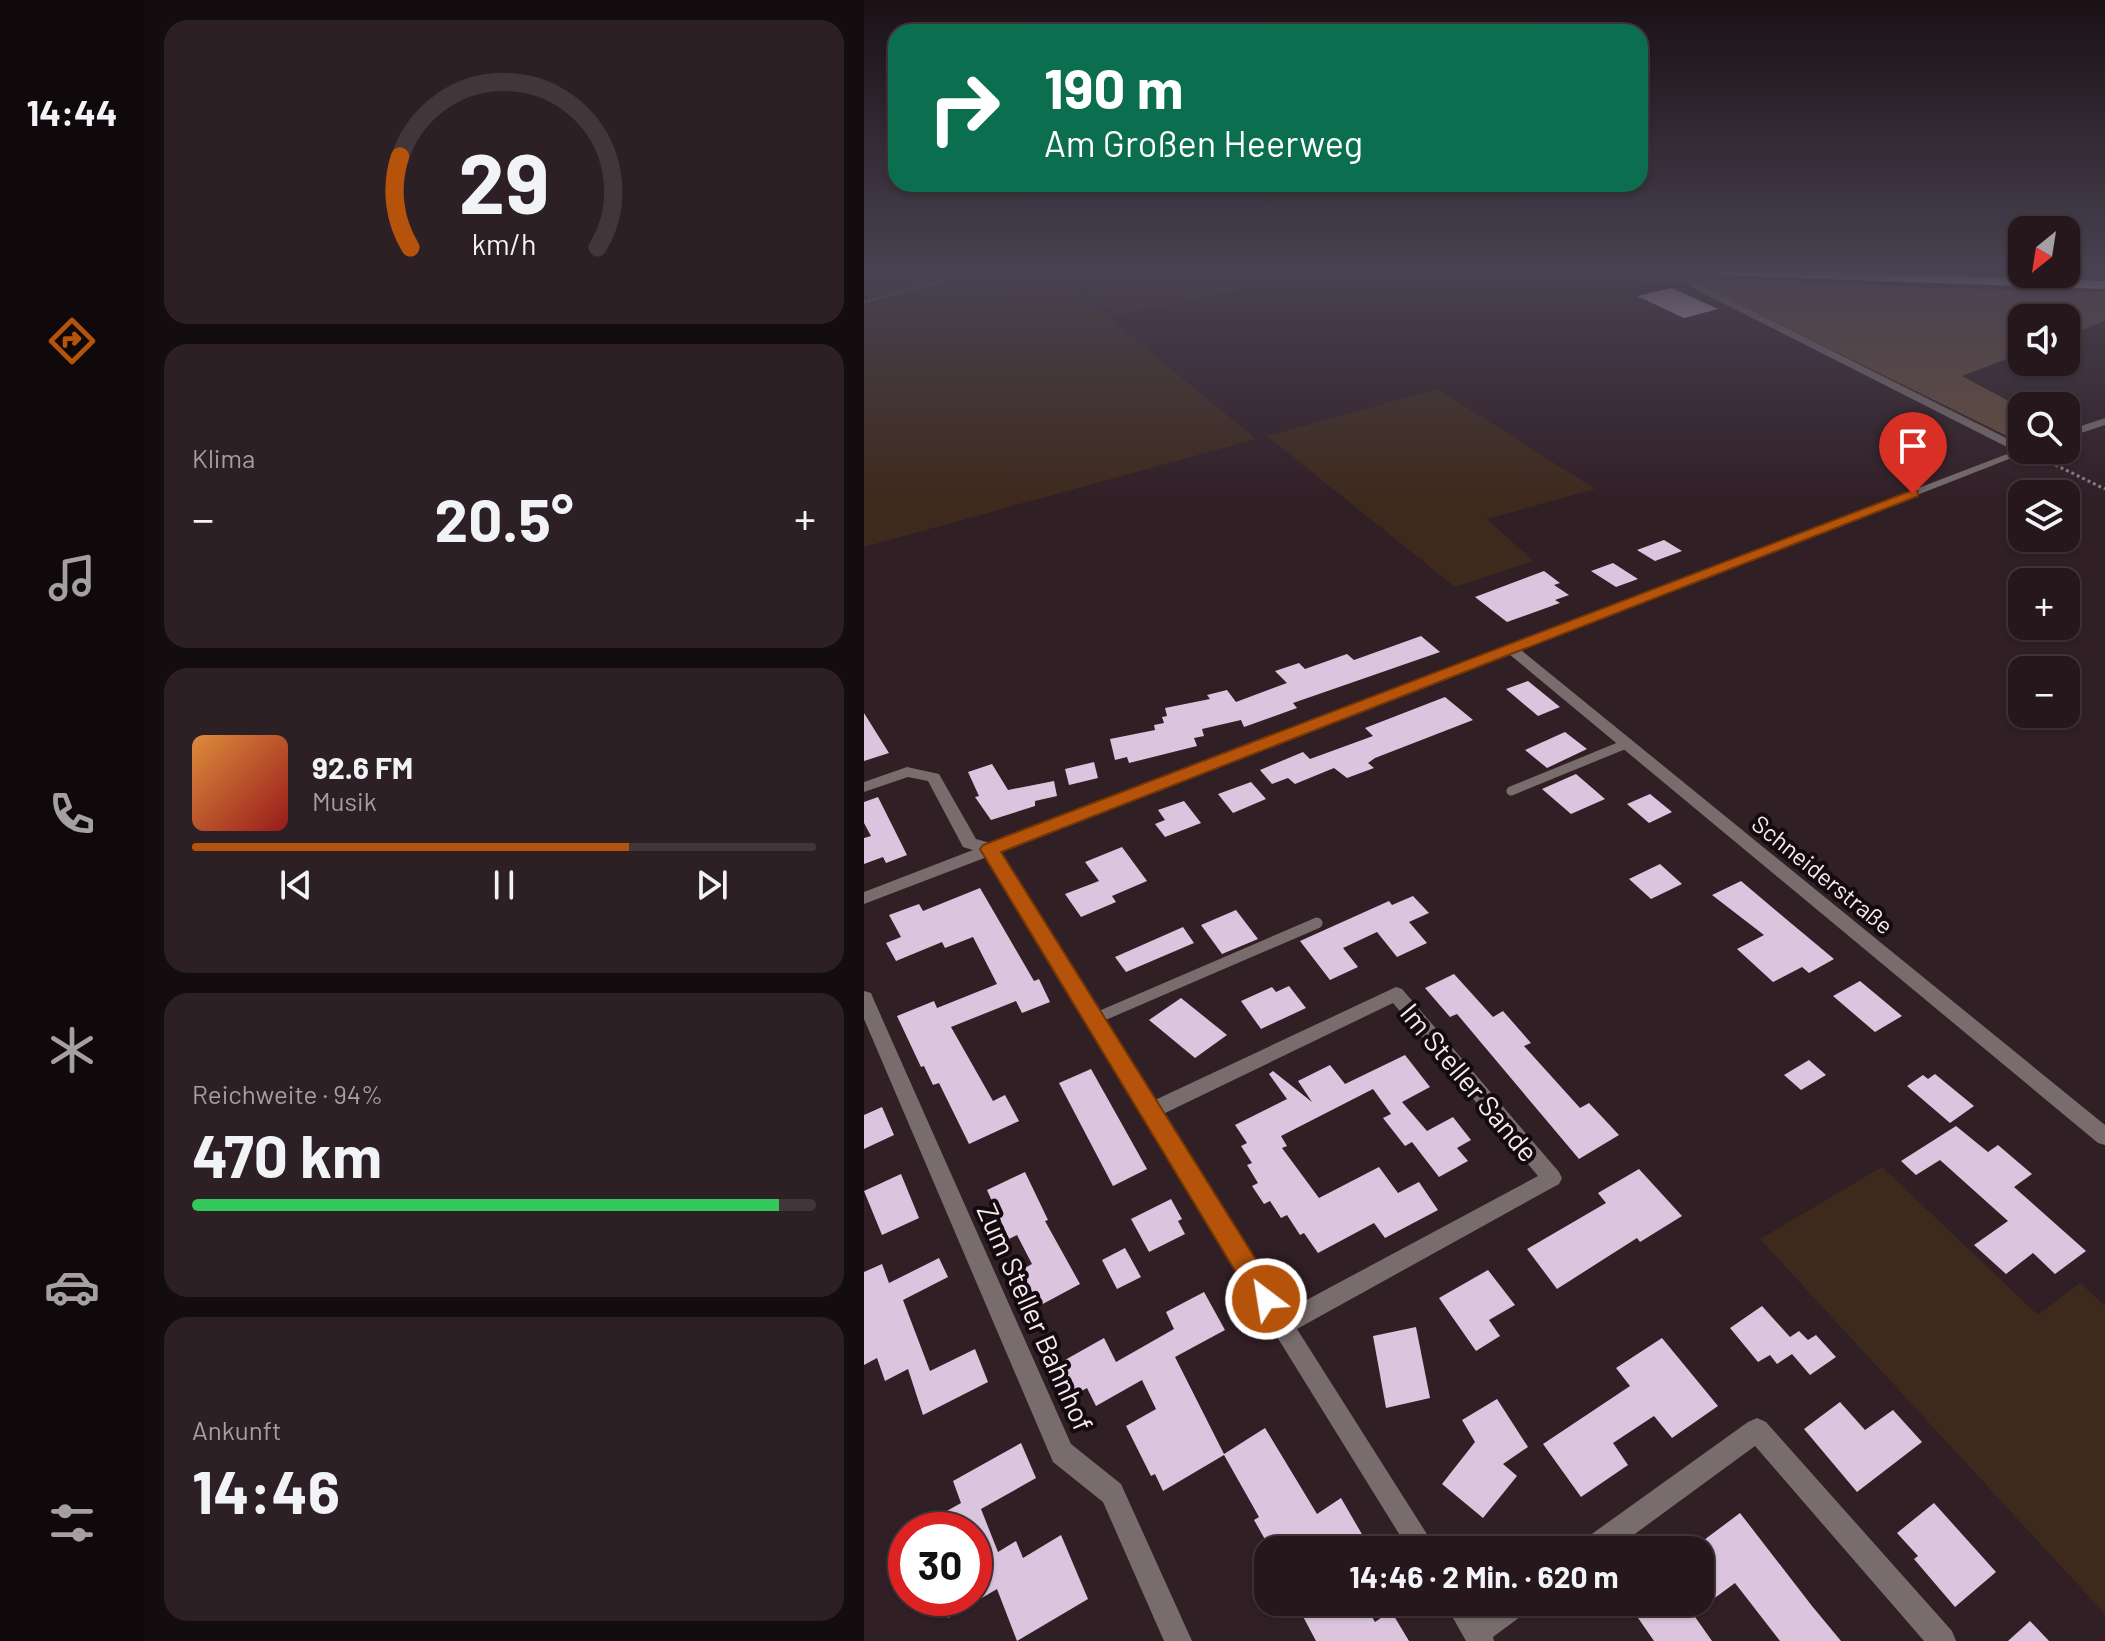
<!DOCTYPE html>
<html lang="de">
<head>
<meta charset="utf-8">
<style>
	:root { --surface:#25171c; --page:#2d2025; --text:#f1f3f6; --muted:#a39fa3; --line:#42363b; --accent:#b45309 }
	body { margin:0; font-family:Barlow,sans-serif; background:var(--page); color:var(--text); height:100vh; display:flex; flex-direction:column; font-size:30px; white-space:nowrap }
	* { box-sizing:border-box; margin:0 }
	p { font-size:26px; color:var(--muted) }
	.icon { flex:none; width:44px; height:44px; fill:none; stroke:currentColor; stroke-width:2; stroke-linecap:round; stroke-linejoin:round }
	.map { position:relative; flex:1; overflow:hidden }
	.side { display:flex; flex-direction:column; gap:20px; padding:20px; background:#140d0f; width:720px }
	.side>* { flex:none }
	.top-card { position:absolute; left:24px; top:24px; width:760px; height:168px; border-radius:24px; box-shadow:0 2px 6px #0004,0 0 0 2px var(--line); background:#0b6e4f; color:#fff; overflow:hidden }
	.needle { width:52px; rotate:210deg }
	.controls { position:absolute; left:1144px; top:216px; display:grid; gap:16px }
	.controls a { display:grid; place-items:center; width:72px; height:72px; border-radius:16px; background:var(--surface); box-shadow:0 2px 6px #0004,0 0 0 2px var(--line); font-size:40px }
	.speed { position:absolute; left:24px; top:1512px; display:flex; gap:16px; font-size:40px; font-weight:700; text-align:center }
	.speed>* { display:grid; place-content:center; width:104px; height:104px; border-radius:50%; background:var(--surface); box-shadow:0 2px 6px #0004,0 0 0 2px var(--line); line-height:1 }
	.speed .limit { border:12px solid #d22; background:#fff; color:#111 }
	.pin { position:absolute; display:grid; place-items:center; width:68px; height:68px; color:#fff; margin:-82px -34px; border-radius:50% 50% 50% 0; rotate:-45deg; box-shadow:0 0 8px #0007 }
	.pin .icon { rotate:45deg }
	.me { position:absolute; width:88px; margin:-44px; rotate:329deg; stroke-linejoin:round; filter:drop-shadow(0 0 6px #0008) }
	.turn { display:flex; align-items:center; gap:28px; height:168px; padding:0 24px; font-size:36px }
	.turn .icon { width:104px; height:104px; stroke-width:2.5 }
	.turn b { display:block; font-size:56px; line-height:68px }
	.big { font-size:60px; font-weight:700; line-height:1.1 }
	.side .tile { flex:1; display:flex; flex-direction:column; justify-content:center; gap:12px; min-width:0; padding:0 28px; border-radius:24px; background:var(--page) }
	.side .dial { align-items:center; gap:0 }
	.dial svg { height:208px; overflow:visible; fill:none; stroke:var(--line); stroke-width:7; stroke-linecap:round; text-anchor:middle }
	.dial text { fill:var(--text); stroke:none }
	.song { display:flex; align-items:center; gap:24px }
	.cover { width:96px; height:96px; border-radius:12px; background:linear-gradient(135deg,hsl(30 70% 55%),hsl(0 70% 35%)) }
	.played { height:8px; border-radius:4px; background:linear-gradient(90deg,var(--accent) 70%,var(--line) 70%) }
	.keys { display:flex; justify-content:space-around; direction:ltr }
	.heat { display:flex; justify-content:space-between; align-items:center; font-size:44px; direction:ltr }
	.charge { height:12px; border-radius:6px; background:linear-gradient(90deg,#34c759 94%,var(--line) 0) }
	.trip { position:absolute; left:390px; top:1536px; width:460px; height:80px; border-radius:24px; background:var(--surface); box-shadow:0 2px 6px #0004,0 0 0 2px var(--line); font-weight:700; line-height:80px; text-align:center }
	main { display:flex; flex:1; min-height:0 }
	.dock { display:flex; flex-direction:column; width:144px; justify-content:space-around; align-items:center; background:#0f090b; color:var(--muted) }
	.dock .icon { width:56px; height:56px }
	.dock .active { color:var(--accent) }
	.dock b { font-size:36px; color:var(--text) }
	.map>svg:first-child { display:block }
	.green { fill:#3e2a1d }
	.forest { fill:#664d3d }
	.building { fill:#dbc5de }
	.lines { fill:none; stroke-linecap:round; stroke-linejoin:round }
	.path-far1 { stroke:#8d7e84; stroke-width:2; stroke-dasharray:2 2; stroke-linecap:butt }
	.path { stroke:#8d7e84; stroke-width:3; stroke-dasharray:3 3; stroke-linecap:butt }
	.lane-far1 { stroke:#786d6c; stroke-width:9 }
	.lane { stroke:#786d6c; stroke-width:11 }
	.street { fill:#786d6c; fill-rule:evenodd }
	.highway { fill:#eed3d1; fill-rule:evenodd }
	.route { fill:#b45309; stroke:#753606; stroke-width:2 }
	.labels { text-anchor:middle; dominant-baseline:central; stroke-width:8; stroke-linejoin:round; paint-order:stroke }
	.street-label { font-size:24px; fill:#f7eaef; stroke:#130b0f }
	.near-street-label { font-size:28px; fill:#f7eaef; stroke:#130b0f }
</style>
</head>
<body>
<main>
<nav class="dock">
<b>14:44</b>
<svg class="icon active" aria-label="directions" viewBox="0 0 24 24"><path d="M12 3l9 9-9 9-9-9zM9 14v-3h6M13 9l2 2-2 2"/></svg>
<svg class="icon" aria-label="music" viewBox="0 0 24 24"><path d="M9 18V5l10-2v13"/><circle cx="6" cy="18" r="3"/><circle cx="16" cy="16" r="3"/></svg>
<svg class="icon" aria-label="phone" viewBox="0 0 24 24"><path d="M5 4h4l2 5-3 2q2 4 5 5l2-3 5 2v4C11 20 4 13 5 4z"/></svg>
<svg class="icon" aria-label="climate" viewBox="0 0 24 24"><path d="M12 3v18M4 7l16 10M4 17L20 7"/></svg>
<svg class="icon" aria-label="car" viewBox="0 0 24 24"><path d="M5 17H2v-5l4-1 3-4h7l3 4 3 1v5h-3M9 17h6M6 11h13"/><circle cx="7" cy="17" r="2"/><circle cx="17" cy="17" r="2"/></svg>
<svg class="icon" aria-label="filters" viewBox="0 0 24 24"><path d="M4 7h16M4 17h16"/><circle cx="9" cy="7" r="2"/><circle cx="15" cy="17" r="2"/></svg>
</nav>
<section class="side">
<div class="tile dial"><svg viewBox="0 0 100 80">
<path d="M14 69A42 42 0 1 1 86 69"/>
<path d="M14 69A42 42 0 0 1 10 34" stroke="#b45309"/>
<text x="50" y="56" font-size="32" font-weight="700">29</text>
<text x="50" y="72" font-size="11">km/h</text>
</svg></div>
<div class="tile"><p>Klima</p>
<div class="heat"><a>−</a><b class="big">20.5°</b><a>+</a></div>
</div>
<div class="tile">
<div class="song"><i class="cover"></i><div><b>92.6 FM</b><p>Musik</p></div></div>
<div class="played"></div>
<div class="keys"><svg class="icon" aria-label="previous" viewBox="0 0 24 24"><path d="M18 5L8 12l10 7zM5 5v14"/></svg><svg class="icon" aria-label="pause" viewBox="0 0 24 24"><path d="M8 5v14M16 5v14"/></svg><svg class="icon" aria-label="next" viewBox="0 0 24 24"><path d="M6 5l10 7-10 7zM19 5v14"/></svg></div>
</div>
<div class="tile"><p>Reichweite · 94%</p><b class="big">470 km</b><div class="charge"></div></div>
<div class="tile"><p>Ankunft</p><b class="big">14:46</b></div>
</section>
<div class="map">
<svg width="1241" height="1641" viewBox="0 0 1241 1641">
	<rect width="100%" height="100%" fill="#311f26"/>
	<g class="green">
		<path d="M0,271H188L392,439L0,547Z"/>
		<path d="M197,271H471L252,315Z"/>
		<path d="M574,389L731,489L623,519L669,561L591,587L403,436Z"/>
		<path d="M1018,1167L1174,1315L1216,1283L1241,1306V1614L896,1239Z"/>
	</g>
	<path class="forest" d="M520,271H743L1043,287L1241,292V321L1202,336V318H1158V353L1098,376L1158,408V441L1155,442L832,283Z"/>
	<g class="building">
		<path d="M808,288L854,309L820,318L773,296Z"/>
		<path d="M800,540L818,551L791,561L773,550Z"/>
		<path d="M749,563L774,579L752,587L727,571Z"/>
		<path d="M680,571L696,583L690,585L705,595L691,600L696,603L643,622L611,597Z"/>
		<path d="M557,636L576,652L429,703L433,708L380,727L377,720L338,729L340,736L330,738L333,746L265,763L263,757L251,760L246,739L291,730L290,725L300,723L298,717L303,716L301,708L346,699L343,695L363,690L372,702L423,683L411,671L435,663L441,669L483,654L490,660Z"/>
		<path d="M664,681L696,707L674,716L642,689Z"/>
		<path d="M581,697L609,720L511,758L504,763L510,768L483,778L470,768L431,784L424,778L408,784L396,770L439,752L446,759L509,736L501,728Z"/>
		<path d="M0,713L25,753L0,761Z"/>
		<path d="M701,732L723,749L683,768L661,750Z"/>
		<path d="M230,762L234,778L205,785L201,769Z"/>
		<path d="M128,764L144,790L190,781L193,796L171,801V806L127,820L111,797L115,796L104,772Z"/>
		<path d="M712,774L741,799L707,814L678,789Z"/>
		<path d="M387,782L402,799L369,813L354,794Z"/>
		<path d="M786,794L808,812L785,823L763,804Z"/>
		<path d="M14,797L43,855L22,863L19,857L0,864V838L7,836L0,823V802Z"/>
		<path d="M320,801L337,823L301,837L291,824L301,820L294,810Z"/>
		<path d="M258,847L283,881L248,896L252,902L217,917L201,894L235,881L221,862Z"/>
		<path d="M796,864L818,884L787,899L765,879Z"/>
		<path d="M877,881L922,919L970,959L945,973L938,967L909,982L873,949L900,935L848,895Z"/>
		<path d="M116,888L170,981L175,979L186,1002L158,1013L152,1001L87,1027L129,1101L141,1095L155,1121L105,1144L75,1083L69,1085L60,1066L57,1067L33,1016L70,1001L73,1008L133,984L109,937L81,948L78,942L32,961L22,943L37,937L25,915L55,904L59,911Z"/>
		<path d="M549,896L565,913L545,922L563,943L533,957L513,932L479,948L494,967L466,980L436,941L525,901L528,905Z"/>
		<path d="M372,910L394,939L358,954L337,925Z"/>
		<path d="M319,927L330,943L262,972L251,957Z"/>
		<path d="M590,974L629,1017L639,1011L667,1043L660,1046L716,1108L725,1103L755,1135L715,1159L593,1014L586,1017L561,988Z"/>
		<path d="M996,981L1038,1016L1011,1032L969,996Z"/>
		<path d="M425,986L442,1008L397,1029L377,1001L408,987L412,992Z"/>
		<path d="M317,998L363,1035L331,1058L285,1020Z"/>
		<path d="M541,1055L566,1087L538,1102L563,1131L589,1117L607,1140L593,1148L604,1161L575,1177L548,1142L541,1146L519,1118L527,1114L509,1089L417,1136L423,1146L418,1148L455,1198L515,1167L534,1193L555,1182L574,1210L521,1238L510,1223L454,1253L440,1233L436,1235L423,1215L417,1218L406,1201L400,1204L388,1186L394,1183L383,1165L388,1163L377,1146L383,1143L371,1125L423,1099L405,1074L409,1071L448,1102L434,1081L466,1065L481,1084Z"/>
		<path d="M945,1060L962,1075L937,1090L920,1075Z"/>
		<path d="M227,1069L283,1169L249,1186L195,1083Z"/>
		<path d="M1071,1074L1110,1106L1086,1123L1043,1086L1059,1075L1064,1079Z"/>
		<path d="M18,1107L30,1135L0,1149V1115Z"/>
		<path d="M1092,1126L1124,1152L1134,1145L1168,1174L1150,1187L1222,1251L1191,1274L1169,1253L1142,1274L1110,1245L1144,1221L1076,1160L1052,1175L1037,1161Z"/>
		<path d="M775,1169L818,1216L776,1242L773,1238L693,1289L663,1249L742,1203L734,1193Z"/>
		<path d="M161,1172L184,1220L181,1221L216,1284L175,1306L157,1270L168,1264L153,1235L145,1239L123,1190Z"/>
		<path d="M37,1174L55,1218L18,1235L0,1191Z"/>
		<path d="M307,1199L318,1219L314,1221L321,1234L285,1252L267,1219Z"/>
		<path d="M261,1248L277,1277L253,1289L238,1260Z"/>
		<path d="M75,1258L84,1277L39,1300L66,1371L111,1349L124,1382L59,1415L44,1369L21,1381L13,1358L0,1365V1272L18,1264L25,1283Z"/>
		<path d="M624,1270L651,1305L625,1320L636,1336L612,1351L575,1298Z"/>
		<path d="M340,1292L361,1330L311,1357L360,1454L401,1428L453,1514L477,1498L499,1536L480,1550H407L390,1520L395,1517L360,1455L299,1491L291,1474L287,1476L262,1426L292,1409L278,1380L232,1406L223,1388L200,1401L185,1369L240,1338L252,1362L310,1329L302,1312Z"/>
		<path d="M898,1306L926,1337L935,1331L944,1340L952,1335L972,1357L946,1375L928,1354L913,1364L906,1355L894,1362L866,1328Z"/>
		<path d="M552,1327L566,1398L522,1408L509,1336Z"/>
		<path d="M798,1338L854,1406L808,1438L790,1416L749,1443L764,1465L717,1497L679,1444L766,1386L752,1368Z"/>
		<path d="M633,1399L664,1447L639,1464L653,1476L619,1518L578,1484L611,1442L598,1420Z"/>
		<path d="M976,1402L1001,1430L1029,1410L1058,1442L993,1492L940,1429Z"/>
		<path d="M157,1443L172,1478L117,1509L134,1552L152,1541L159,1558L197,1535L224,1599L153,1641L133,1589L84,1618L77,1598H110V1530H49L97,1503L89,1481Z"/>
		<path d="M1070,1503L1132,1572L1091,1607L1050,1559L1054,1556L1033,1533Z"/>
		<path d="M876,1513L948,1606L977,1641H916L871,1583L829,1614L848,1641H790L763,1602H836V1543Z"/>
		<path d="M446,1602H499L511,1622L527,1611L545,1641H452L435,1609Z"/>
		<path d="M1166,1621L1185,1641H1144Z"/>
	</g>
	<g class="lines">
		<path class="path-far1" d="M0,302L115,271"/>
		<path class="path" d="M1175,457L1241,489"/>
		<path class="lane-far1" d="M647,791L762,744"/>
		<path class="lane" d="M230,1019L453,923"/>
		<g class="street">
			<path d="M827,283H833L1158,446V450H1168L657,650L1241,1125V1145L1234,1143L645,654L136,852L291,1100L532,987L538,989L695,1172L698,1178L695,1184L433,1329L573,1550H545L410,1332L123,857L0,904V892L109,850L99,847L64,781L44,777L0,792V782L43,767L75,774L112,839L126,843L1151,451L827,287ZM529,1003L674,1176L422,1311L299,1114Z"/>
			<path d="M1241,418V425L1202,438V431Z"/>
			<path d="M0,991L7,993L9,998L207,1444L257,1484L328,1641H300L239,1502L189,1462L0,1019Z"/>
			<path d="M893,1418L902,1422L1088,1631L1092,1641H1060L891,1446L749,1550H714L718,1541L884,1422Z"/>
			<path d="M580,1602H608L616,1614L633,1602H668L664,1611L629,1637L630,1641H602Z"/>
		</g>
		<path class="highway" d="M847,271H954L1241,281V289L853,275Z"/>
	</g>
	<linearGradient id="sky" x2="0" y2="1"><stop stop-color="#1b1115"/><stop offset="0.54" stop-color="#484252"/><stop offset="1" stop-color="#484252" stop-opacity="0"/></linearGradient>
	<rect width="1241" height="501" fill="url(#sky)"/>
	<path class="route" d="M1049,490L1054,491V496L137,852L411,1290L414,1299L411,1307L402,1310L393,1307L116,849L119,845Z"/>
	<g class="labels">
		<g class="street-label">
			<text transform="translate(959 874) rotate(39)">Schneiderstraße</text>
		</g>
		<g class="near-street-label">
			<text transform="translate(606 1082) rotate(50)">Im Steller Sande</text>
			<text transform="translate(172 1317) rotate(66)">Zum Steller Bahnhof</text>
		</g>
	</g>
</svg>
<div class="controls">
<a><svg class="needle" viewBox="-14 -14 28 28"><path d="M0-13l5 13h-10z" fill="#e53935"/><path d="M0 13l5-13h-10z" fill="#a39fa3"/></svg></a>
<a><svg class="icon" aria-label="sound" viewBox="0 0 24 24"><path d="M4 9h4l5-4v14l-5-4H4zM17 9q2 3 0 6"/></svg></a>
<a><svg class="icon" aria-label="search" viewBox="0 0 24 24"><circle cx="10" cy="10" r="6"/><path d="M15 15l6 6"/></svg></a>
<a><svg class="icon" aria-label="layers" viewBox="0 0 24 24"><path d="M12 4l9 5-9 5-9-5zM3 14l9 5 9-5"/></svg></a>
<a>+</a>
<a>−</a>
</div>
<div class="speed"><div class="limit">30</div></div>
<div class="pin" style="left:1049px;top:494px;background:#d93025"><svg class="icon" aria-label="arrive" viewBox="0 0 24 24"><path d="M6 21V4h12l-3 4 3 4H6"/></svg></div>
<svg class="me" style="left:402px;top:1299px" viewBox="-20 -20 40 40"><circle r="17" fill="#b45309" stroke="#fff" stroke-width="3"/><path d="M0-11L8 9 0 5-8 9z" fill="#fff"/></svg>
<div class="trip">14:46 · 2 Min. · 620 m</div>
<div class="top-card">
<div class="turn"><svg class="icon" aria-label="right" viewBox="0 0 24 24"><path d="M7 20v-9h11M14 6l5 5-5 5"/></svg><div><b>190 m</b>Am Großen Heerweg</div></div>
</div>
</div>
</main>
</body>
</html>
